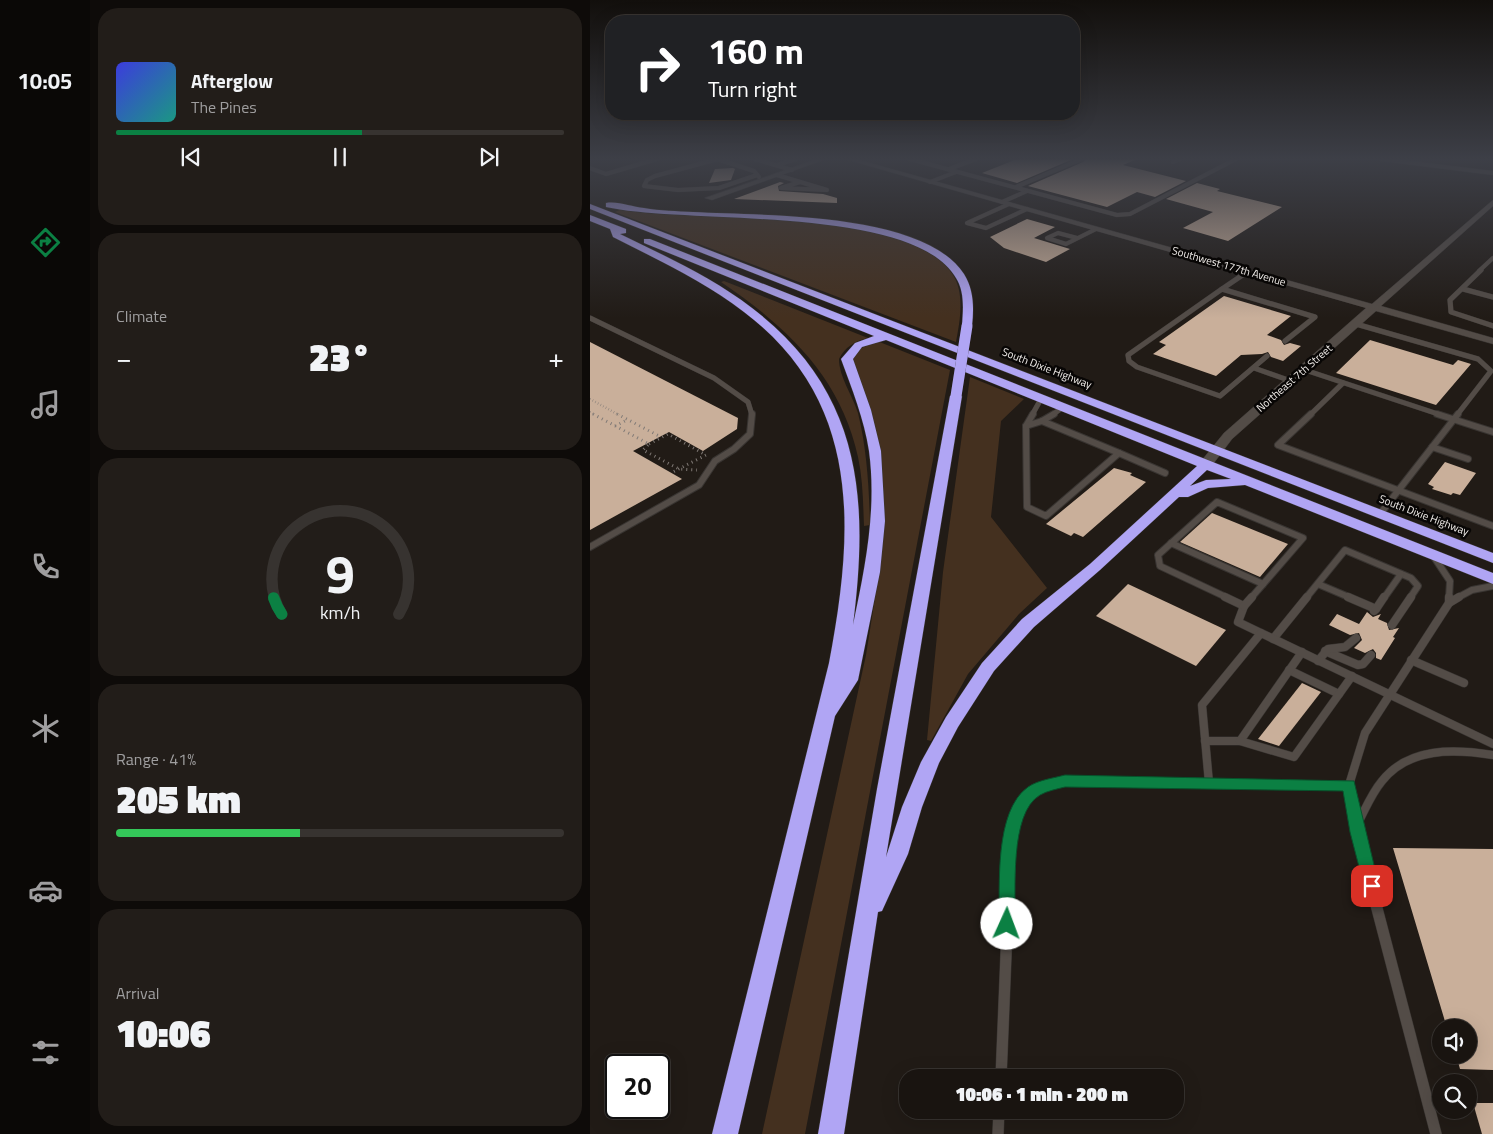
<!DOCTYPE html>
<html lang="en">
<head>
<meta charset="utf-8">
<style>
	:root { --surface:#191410; --page:#221d19; --text:#f1f3f6; --muted:#9f9e9f; --line:#373330; --accent:#0b8043 }
	body { margin:0; font-family:"Titillium Web",sans-serif; background:var(--page); color:var(--text); height:100vh; display:flex; flex-direction:column; font-size:19px; white-space:nowrap }
	* { box-sizing:border-box; margin:0 }
	p { font-size:16px; color:var(--muted) }
	.icon { flex:none; width:28px; height:28px; fill:none; stroke:currentColor; stroke-width:2; stroke-linecap:round; stroke-linejoin:round }
	.map { position:relative; flex:1; overflow:hidden }
	.panel { display:flex; flex-direction:column; gap:8px; padding:8px; background:#0e0b09; width:500px }
	.panel>* { flex:none }
	.banner { position:absolute; left:15px; top:15px; width:475px; height:105px; border-radius:20px; box-shadow:0 5px 20px #0002,0 0 0 1px var(--line); background:#202124; color:#fff; overflow:hidden }
	.tools { position:absolute; left:842px; top:1019px; display:grid; gap:10px }
	.tools a { display:grid; place-items:center; width:45px; height:45px; border-radius:50%; background:var(--surface); box-shadow:0 5px 20px #0002,0 0 0 1px var(--line); font-size:25px }
	.speed { position:absolute; left:15px; top:1054px; display:flex; gap:10px; font-size:25px; font-weight:700; text-align:center }
	.speed>* { display:grid; place-content:center; width:65px; height:65px; border-radius:50%; background:var(--surface); box-shadow:0 5px 20px #0002,0 0 0 1px var(--line); line-height:1 }
	.speed .limit { border:2px solid #111; border-radius:8px; background:#fff; color:#111 }
	.pin { position:absolute; display:grid; place-items:center; width:42px; height:42px; color:#fff; margin:-21px; border-radius:10px; box-shadow:0 2px 8px #0006 }
	.me { position:absolute; width:55px; margin:-28px; rotate:2deg; stroke-linejoin:round; filter:drop-shadow(0 0 4px #0008) }
	.turn { display:flex; align-items:center; gap:18px; height:105px; padding:0 20px; font-size:22px }
	.turn .icon { width:65px; height:65px; stroke-width:2.5 }
	.turn b { display:block; font-size:35px; line-height:42px }
	.big { font-size:38px; font-weight:800; line-height:1.1 }
	.panel .tile { flex:1; display:flex; flex-direction:column; justify-content:center; gap:8px; min-width:0; padding:0 18px; border-radius:20px; background:var(--page) }
	.panel .dial { align-items:center; gap:0 }
	.dial svg { height:130px; overflow:visible; fill:none; stroke:var(--line); stroke-width:7; stroke-linecap:round; text-anchor:middle }
	.dial text { fill:var(--text); stroke:none }
	.song { display:flex; align-items:center; gap:15px }
	.cover { width:60px; height:60px; border-radius:8px; background:linear-gradient(135deg,hsl(240 70% 55%),hsl(170 70% 35%)) }
	.played { height:5px; border-radius:2px; background:linear-gradient(90deg,var(--accent) 55%,var(--line) 55%) }
	.keys { display:flex; justify-content:space-around; direction:ltr }
	.heat { display:flex; justify-content:space-between; align-items:center; font-size:28px; direction:ltr }
	.charge { height:8px; border-radius:4px; background:linear-gradient(90deg,#34c759 41%,var(--line) 0) }
	.trip { position:absolute; left:309px; top:1069px; width:285px; height:50px; border-radius:20px; background:var(--surface); box-shadow:0 5px 20px #0002,0 0 0 1px var(--line); font-weight:800; line-height:50px; text-align:center }
	main { display:flex; flex:1; min-height:0 }
	.dock { display:flex; flex-direction:column; width:90px; justify-content:space-around; align-items:center; background:#0a0806; color:var(--muted) }
	.dock .icon { width:35px; height:35px }
	.dock .current { color:var(--accent) }
	.dock b { font-size:22px; color:var(--text) }
	.map>svg:first-child { display:block }
	.green { fill:#44301f }
	.building { fill:#c9af9a }
	.lines { fill:none; stroke-linecap:round; stroke-linejoin:round }
	.lane-far4-casing { stroke:#393532; stroke-width:4.5 }
	.lane-far3-casing { stroke:#393532; stroke-width:5.5 }
	.lane-far2-casing { stroke:#393532; stroke-width:8 }
	.lane-far1-casing { stroke:#393532; stroke-width:9 }
	.lane-casing { stroke:#393532; stroke-width:12 }
	.street-casing { stroke:#393532; stroke-width:1 }
	.secondary-casing { stroke:#393532; stroke-width:1 }
	.highway-casing { stroke:#393532; stroke-width:1 }
	.path-far1 { stroke:#807a76; stroke-width:2.5; stroke-dasharray:0.5 2.5; stroke-linecap:butt }
	.path { stroke:#807a76; stroke-width:3; stroke-dasharray:1 4; stroke-linecap:butt }
	.lane-far4 { stroke:#534c47; stroke-width:4 }
	.lane-far3 { stroke:#534c47; stroke-width:5 }
	.lane-far2 { stroke:#534c47; stroke-width:6 }
	.lane-far1 { stroke:#534c47; stroke-width:8 }
	.lane { stroke:#534c47; stroke-width:11 }
	.street { fill:#534c47; fill-rule:evenodd }
	.secondary { fill:#534c47; fill-rule:evenodd }
	.highway { fill:#b0a5f4; fill-rule:evenodd }
	.highway-bridge-casing { stroke:#393532; stroke-width:11; stroke-linecap:butt }
	.highway-bridge { stroke:#b0a5f4; stroke-width:11 }
	.route { fill:#0b8043; stroke:#07532c }
	.labels { text-anchor:middle; dominant-baseline:central; stroke-width:5; stroke-linejoin:round; paint-order:stroke }
	.far-street-label { font-size:11px; fill:#f3efec; stroke:#080605 }
</style>
</head>
<body>
<main>
<nav class="dock">
<b>10:05</b>
<svg class="icon current" aria-label="directions" viewBox="0 0 24 24"><path d="M12 3l9 9-9 9-9-9zM9 14v-3h6M13 9l2 2-2 2"/></svg>
<svg class="icon" aria-label="music" viewBox="0 0 24 24"><path d="M9 18V5l10-2v13"/><circle cx="6" cy="18" r="3"/><circle cx="16" cy="16" r="3"/></svg>
<svg class="icon" aria-label="phone" viewBox="0 0 24 24"><path d="M5 4h4l2 5-3 2q2 4 5 5l2-3 5 2v4C11 20 4 13 5 4z"/></svg>
<svg class="icon" aria-label="climate" viewBox="0 0 24 24"><path d="M12 3v18M4 7l16 10M4 17L20 7"/></svg>
<svg class="icon" aria-label="car" viewBox="0 0 24 24"><path d="M5 17H2v-5l4-1 3-4h7l3 4 3 1v5h-3M9 17h6M6 11h13"/><circle cx="7" cy="17" r="2"/><circle cx="17" cy="17" r="2"/></svg>
<svg class="icon" aria-label="filters" viewBox="0 0 24 24"><path d="M4 7h16M4 17h16"/><circle cx="9" cy="7" r="2"/><circle cx="15" cy="17" r="2"/></svg>
</nav>
<section class="panel">
<div class="tile">
<div class="song"><i class="cover"></i><div><b>Afterglow</b><p>The Pines</p></div></div>
<div class="played"></div>
<div class="keys"><svg class="icon" aria-label="previous" viewBox="0 0 24 24"><path d="M18 5L8 12l10 7zM5 5v14"/></svg><svg class="icon" aria-label="pause" viewBox="0 0 24 24"><path d="M8 5v14M16 5v14"/></svg><svg class="icon" aria-label="next" viewBox="0 0 24 24"><path d="M6 5l10 7-10 7zM19 5v14"/></svg></div>
</div>
<div class="tile"><p>Climate</p>
<div class="heat"><a>−</a><b class="big">23°</b><a>+</a></div>
</div>
<div class="tile dial"><svg viewBox="0 0 100 80">
<path d="M14 69A42 42 0 1 1 86 69"/>
<path d="M14 69A42 42 0 0 1 9 59" stroke="#0b8043"/>
<text x="50" y="56" font-size="32" font-weight="700">9</text>
<text x="50" y="72" font-size="11">km/h</text>
</svg></div>
<div class="tile"><p>Range · 41%</p><b class="big">205 km</b><div class="charge"></div></div>
<div class="tile"><p>Arrival</p><b class="big">10:06</b></div>
</section>
<div class="map">
<svg width="903" height="1134" viewBox="0 0 903 1134">
	<rect width="100%" height="100%" fill="#211b16"/>
	<g class="green">
		<path d="M30,210C107,223 320,207 363,275C375,294 370,321 366,342L25,212Z"/>
		<path d="M134,281L278,338C265,341 255,347 249,359C249,377 263,396 268,413C277,450 279,487 280,525L274,526C273,503 273,480 268,457C251,377 196,326 131,282Z"/>
		<path d="M287,341L360,370L215,1134H172L276,655L290,566L294,514L292,470L262,358L269,349Z"/>
		<path d="M380,377L434,399L411,421L401,517L457,588L429,614L378,674L341,741L337,740L353,572Z"/>
	</g>
	<g class="building">
		<path d="M427,159H483L427,183L392,173Z"/>
		<path d="M496,159H547L533,165L596,181L565,197L547,192L517,207L438,186L493,162Z"/>
		<path d="M125,169L143,168L145,169L141,180L119,183Z"/>
		<path d="M190,182L194,183L188,186L189,191L233,194L247,198V203L144,199Z"/>
		<path d="M607,183L630,189L627,191L692,207L638,241L593,228L623,212L576,199Z"/>
		<path d="M437,219L465,227L444,238L480,249L456,262L414,248L400,237Z"/>
		<path d="M634,296L701,316L677,335L691,340L694,345L700,343L711,346L693,361L681,357L678,352L672,354L651,355L626,376L563,354L576,345L569,342Z"/>
		<path d="M780,340L863,365L868,360L881,364L846,405L746,373Z"/>
		<path d="M0,342L148,418L147,429L113,451L79,432L43,451L92,479L0,530Z"/>
		<path d="M855,462L886,473L870,495L863,493L861,495L842,489L844,487L838,484Z"/>
		<path d="M524,468L542,473L540,475L556,482L493,537L484,533L481,536L456,524Z"/>
		<path d="M622,513L698,544L670,577L590,542Z"/>
		<path d="M538,584L636,630L606,666L506,616Z"/>
		<path d="M777,612L783,617L791,614L788,619L797,623L799,630L809,628L803,637L805,638L791,660L786,658V653L783,649L775,653L764,648L772,640L769,633L760,635L739,625L747,614L769,624Z"/>
		<path d="M712,683L731,692L689,746L668,739Z"/>
		<path d="M803,848L903,849V1070L870,1069L866,1055H879V1028H857Z"/>
		<path d="M883,1103H903V1134H892Z"/>
	</g>
	<g class="lines">
		<defs>
			<g id="lane-far4">
				<path d="M127,159L164,171L169,177"/>
				<path d="M128,159L65,176L57,180L54,186L88,190L129,188L167,175"/>
				<path d="M165,159L202,170"/>
				<path d="M320,159L527,215L540,214L646,159"/>
				<path d="M583,162L590,159"/>
				<path d="M187,165L206,159"/>
				<path d="M0,168L16,174L67,159"/>
				<path d="M359,169L386,159"/>
				<path d="M187,175L237,190L191,188L210,182"/>
				<path d="M340,182L366,172"/>
				<path d="M426,187L492,159"/>
				<path d="M412,202L437,191"/>
				<path d="M419,204L377,223L396,228L437,209"/>
				<path d="M487,238L468,233L457,238L476,244L506,229"/>
				<path d="M889,271L903,258"/>
			</g>
			<g id="lane-far3">
				<path d="M891,270L860,300L861,312L903,326"/>
				<path d="M632,289L657,272"/>
				<path d="M873,289L903,297"/>
				<path d="M0,318L124,378L158,402L162,415"/>
				<path d="M766,324L888,359L901,371L867,415"/>
				<path d="M677,356L630,396L547,367L539,361L538,355L632,289L725,317L695,341"/>
				<path d="M664,368L701,381"/>
				<path d="M715,370L851,415"/>
				<path d="M442,415L451,399"/>
				<path d="M462,415L472,408"/>
				<path d="M720,415L753,383"/>
			</g>
			<g id="lane-far2">
				<path d="M443,414L436,426L437,507L456,516L529,453L452,421"/>
				<path d="M721,414L688,445L903,526"/>
				<path d="M847,414L903,432"/>
				<path d="M436,426L452,421L464,414"/>
				<path d="M842,447L878,459"/>
				<path d="M529,453L575,473"/>
				<path d="M790,514L868,414"/>
				<path d="M581,543L673,584"/>
				<path d="M0,547L109,485L125,461L144,449L160,434L162,414"/>
				<path d="M844,557L860,581L859,598"/>
				<path d="M728,584L761,598"/>
				<path d="M638,598L570,566L568,555L627,502L713,538L661,598"/>
				<path d="M716,598L755,550L821,578L828,586L820,598"/>
				<path d="M794,598L811,574"/>
				<path d="M867,598L882,590L903,586"/>
			</g>
			<g id="lane-far1">
				<path d="M635,597L654,606"/>
				<path d="M758,597L786,609L784,611"/>
				<path d="M859,603V597"/>
				<path d="M654,606L648,622L671,633"/>
				<path d="M654,606L662,597"/>
				<path d="M786,609L794,597"/>
				<path d="M802,625L821,597"/>
				<path d="M683,639L717,597"/>
				<path d="M735,651L768,665L773,664L781,655"/>
				<path d="M821,660L874,683"/>
				<path d="M728,661L738,649L755,647L766,638"/>
				<path d="M699,670L749,694"/>
				<path d="M615,741H650L712,652"/>
				<path d="M650,741L704,757L762,676"/>
				<path d="M619,783L612,705L671,633L903,744"/>
				<path d="M767,825C775,810 781,794 792,781C819,747 864,749 903,755"/>
				<path d="M421,834C429,803 444,787 475,781L759,785"/>
				<path d="M767,834L759,785L775,733L859,603L869,597"/>
			</g>
			<g id="lane">
				<path d="M767,832L846,1134"/>
				<path d="M411,1078L421,832"/>
				<path d="M408,1134L409,1110"/>
			</g>
			<g id="street">
				<path d="M227,159H236L122,200L115,198Z"/>
				<path d="M788,159H805L903,171V175L791,161Z"/>
			</g>
			<path id="secondary" d="M255,159H266L782,304L903,200V206L791,306L903,338V344L786,311L642,439L620,468H610L608,465L634,433L776,308Z"/>
			<g id="highway">
				<path d="M16,203C28,201 42,207 54,208C70,211 87,211 103,212C172,216 333,211 374,274C384,290 384,308 382,326L377,329L372,326C373,310 375,292 366,278C323,204 96,225 16,207Z"/>
				<path d="M0,204L903,553V563L0,209Z"/>
				<path d="M0,215L36,229V233L30,234C75,256 122,277 162,308C272,392 279,498 263,625C275,568 287,510 279,451C274,419 262,389 251,359L265,343L284,336L54,243V239H60L903,573V584L655,485L618,488L598,497H589L510,570L444,627L404,671L368,727L349,763L332,807L318,854L292,911L288,912L254,1134H228L287,789L360,396L366,392L372,396L296,857L312,807L331,762L356,717L392,663L432,619L500,564L607,466L296,340L272,347L263,359L281,410L291,451L295,521L290,572L268,680L245,716L148,1134H122L239,663C264,531 273,402 154,312C114,281 68,260 23,237L20,229L0,221ZM617,470L641,479L616,480L600,486Z"/>
			</g>
		</defs>
		<use href="#lane-far4" class="lane-far4-casing"/>
		<use href="#lane-far3" class="lane-far3-casing"/>
		<use href="#lane-far2" class="lane-far2-casing"/>
		<use href="#lane-far1" class="lane-far1-casing"/>
		<use href="#lane" class="lane-casing"/>
		<use href="#street" class="street-casing"/>
		<use href="#secondary" class="secondary-casing"/>
		<use href="#highway" class="highway-casing"/>
		<g class="path-far1">
			<path d="M0,399L29,415"/>
			<path d="M0,412L5,415"/>
		</g>
		<g class="path">
			<path d="M3,414L59,444L53,450L89,469L107,470"/>
			<path d="M27,414L71,437"/>
			<path d="M25,426L37,420"/>
			<path d="M59,444L78,434L116,455L81,473"/>
		</g>
		<use href="#lane-far4" class="lane-far4"/>
		<use href="#lane-far3" class="lane-far3"/>
		<use href="#lane-far2" class="lane-far2"/>
		<use href="#lane-far1" class="lane-far1"/>
		<use href="#lane" class="lane"/>
		<use href="#street" class="street"/>
		<use href="#secondary" class="secondary"/>
		<use href="#highway" class="highway"/>
		<defs>
			<path id="highway-bridge" d="M366,396L377,326"/>
		</defs>
		<use href="#highway-bridge" class="highway-bridge-casing"/>
		<use href="#highway-bridge" class="highway-bridge"/>
	</g>
	<linearGradient id="sky" x2="0" y2="1"><stop stop-color="#120f0c"/><stop offset="0.5" stop-color="#3d3f47"/><stop offset="1" stop-color="#3d3f47" stop-opacity="0"/></linearGradient>
	<rect width="903" height="318" fill="url(#sky)"/>
	<path class="route" d="M475,775L764,781L789,886L787,891L782,893L776,891L774,886L760,832L753,791L475,787C467,789 457,791 450,795C419,813 426,893 425,924L423,930L417,932L411,930L409,924C410,886 404,811 438,787C448,780 464,778 475,775Z"/>
	<g class="labels">
		<g class="far-street-label">
			<text transform="translate(639 266) rotate(16)">Southwest 177th Avenue</text>
			<text transform="translate(457 368) rotate(21)">South Dixie Highway</text>
			<text transform="translate(704 378) rotate(-41)">Northeast 7th Street</text>
			<text transform="translate(834 515) rotate(21)">South Dixie Highway</text>
		</g>
	</g>
</svg>
<div class="tools">
<a><svg class="icon" aria-label="sound" viewBox="0 0 24 24"><path d="M4 9h4l5-4v14l-5-4H4zM17 9q2 3 0 6"/></svg></a>
<a><svg class="icon" aria-label="search" viewBox="0 0 24 24"><circle cx="10" cy="10" r="6"/><path d="M15 15l6 6"/></svg></a>
</div>
<div class="speed"><div class="limit">20</div></div>
<div class="pin" style="left:782px;top:886px;background:#d93025"><svg class="icon" aria-label="arrive" viewBox="0 0 24 24"><path d="M6 21V4h12l-3 4 3 4H6"/></svg></div>
<svg class="me" style="left:417px;top:924px" viewBox="-20 -20 40 40"><circle r="19" fill="#fff"/><path d="M0-13L10 11 0 6-10 11z" fill="#0b8043"/></svg>
<div class="trip">10:06 · 1 min · 200 m</div>
<div class="banner">
<div class="turn"><svg class="icon" aria-label="right" viewBox="0 0 24 24"><path d="M7 20v-9h11M14 6l5 5-5 5"/></svg><div><b>160 m</b>Turn right</div></div>
</div>
</div>
</main>
</body>
</html>
